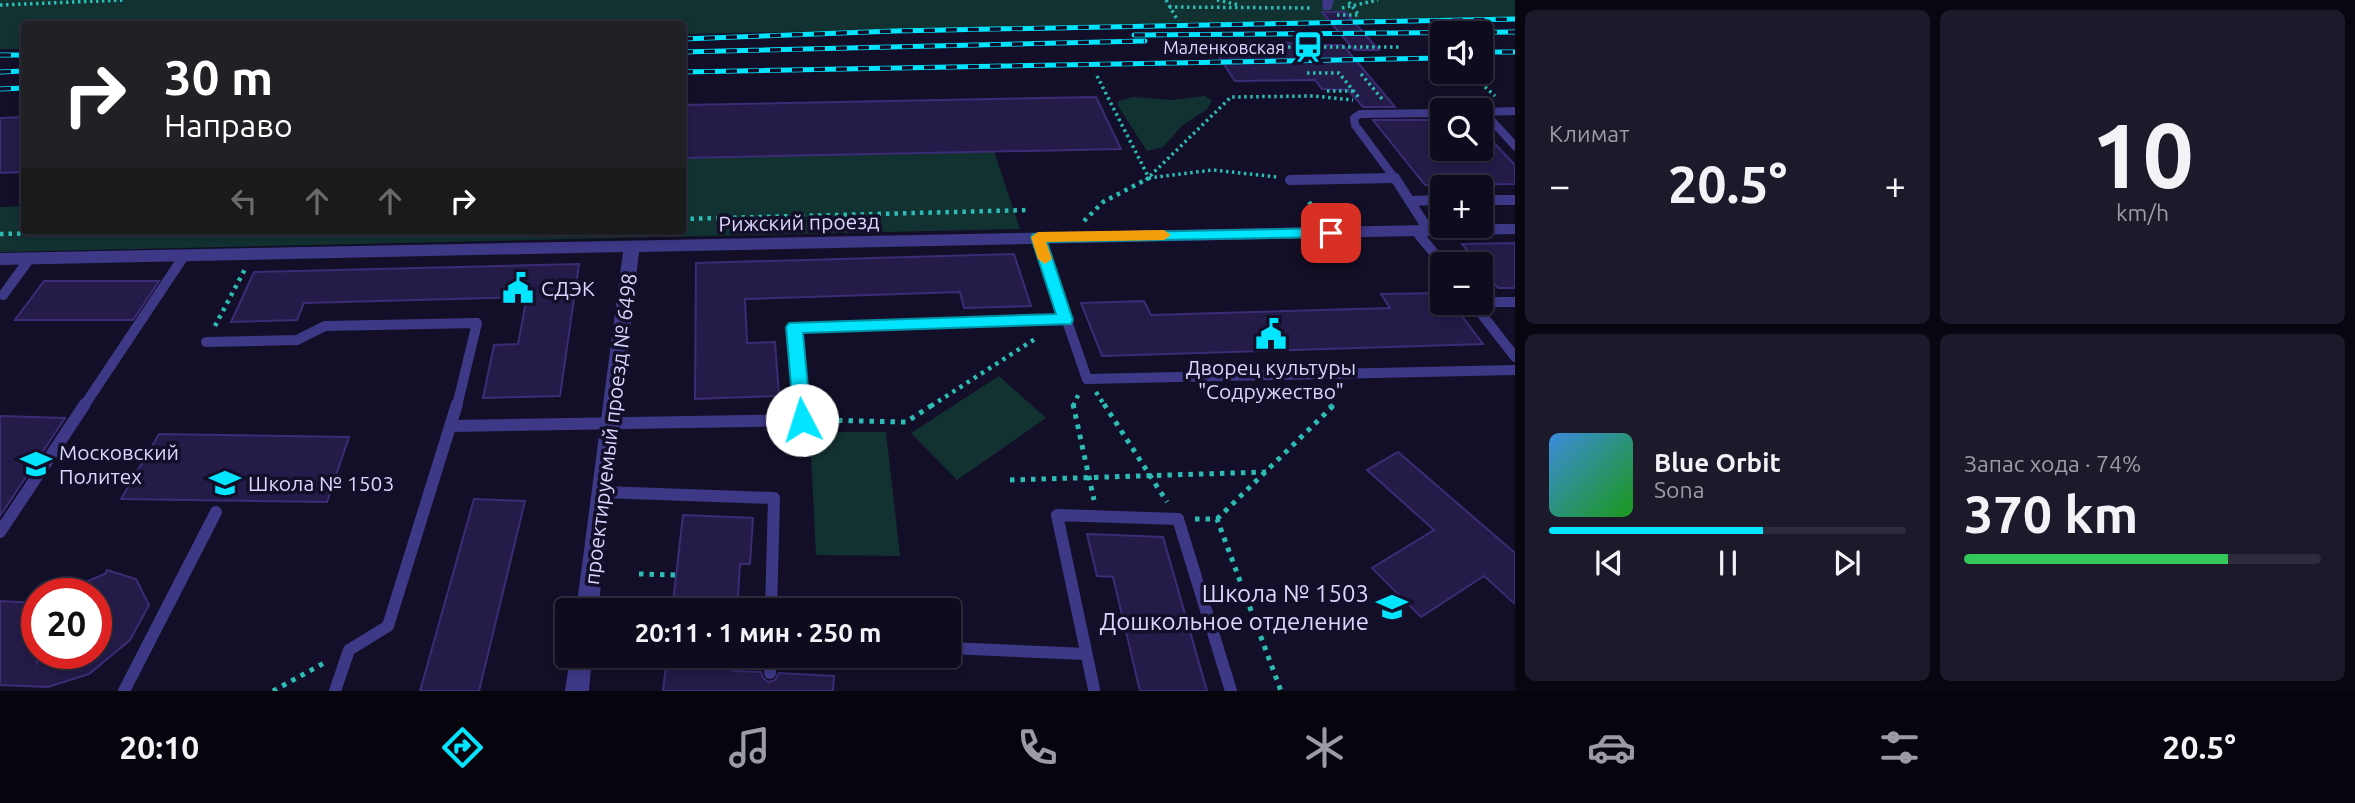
<!DOCTYPE html>
<html lang="ru">
<head>
<meta charset="utf-8">
<style>
	:root { --surface:#0e0b1e; --page:#1c192b; --text:#f1f3f6; --muted:#9b9ba4; --line:#2e2b3c; --accent:#02e4ff }
	body { margin:0; font-family:Ubuntu,sans-serif; background:var(--page); color:var(--text); height:100vh; display:flex; flex-direction:column; font-size:26px; white-space:nowrap }
	* { box-sizing:border-box; margin:0 }
	p { font-size:23px; color:var(--muted) }
	.icon { flex:none; width:38px; height:38px; fill:none; stroke:currentColor; stroke-width:2; stroke-linecap:round; stroke-linejoin:round }
	.map { position:relative; flex:1; overflow:hidden }
	.side { display:flex; flex-direction:column; gap:10px; padding:10px; background:#080610; width:840px }
	.side>* { flex:none }
	.guide { position:absolute; left:21px; top:21px; width:665px; height:214px; border-radius:7px; box-shadow:0 4px 10px #0003,0 0 0 2px var(--line); background:#202124; color:#fff; overflow:hidden }
	.tools { position:absolute; left:1430px; top:21px; display:grid; gap:14px }
	.tools a { display:grid; place-items:center; width:63px; height:63px; border-radius:7px; background:var(--surface); box-shadow:0 4px 10px #0003,0 0 0 2px var(--line); font-size:35px }
	.speed { position:absolute; left:21px; top:578px; display:flex; gap:14px; font-size:35px; font-weight:700; text-align:center }
	.speed>* { display:grid; place-content:center; width:91px; height:91px; border-radius:50%; background:var(--surface); box-shadow:0 4px 10px #0003,0 0 0 2px var(--line); line-height:1 }
	.speed .limit { border:10px solid #d22; background:#fff; color:#111 }
	.pin { position:absolute; display:grid; place-items:center; width:60px; height:60px; color:#fff; margin:-30px; border-radius:14px; box-shadow:0 4px 10px #0006 }
	.me { position:absolute; width:77px; margin:-38px; rotate:355deg; stroke-linejoin:round; filter:drop-shadow(0 0 5px #0008) }
	.turn { display:flex; align-items:center; gap:24px; height:147px; padding:0 28px; font-size:32px }
	.turn .icon { width:91px; height:91px; stroke-width:2.5 }
	.turn b { display:block; font-size:49px; line-height:60px }
	.lanes { display:flex; align-items:center; height:66px; padding:0 28px; background:#0003; justify-content:center; gap:35px; direction:ltr }
	.lanes .off { opacity:.35 }
	.big { font-size:52px; font-weight:700; line-height:1.1 }
	.side .tile { flex:1; display:flex; flex-direction:column; justify-content:center; gap:10px; min-width:0; padding:0 24px; border-radius:10px; background:var(--page) }
	.side .dial { align-items:center; gap:0 }
	.dial b { font-size:91px; line-height:1 }
	.song { display:flex; align-items:center; gap:21px }
	.cover { width:84px; height:84px; border-radius:10px; background:linear-gradient(135deg,hsl(210 70% 55%),hsl(120 70% 35%)) }
	.played { height:7px; border-radius:4px; background:linear-gradient(90deg,var(--accent) 60%,var(--line) 60%) }
	.keys { display:flex; justify-content:space-around; direction:ltr }
	.heat { display:flex; justify-content:space-between; align-items:center; font-size:38px; direction:ltr }
	.charge { height:10px; border-radius:5px; background:linear-gradient(90deg,#34c759 74%,var(--line) 0) }
	.side .tiles { flex:1; display:grid; gap:10px; grid-template-columns:repeat(2,1fr) }
	.trip { position:absolute; left:555px; top:598px; width:406px; height:70px; border-radius:7px; background:var(--surface); box-shadow:0 4px 10px #0003,0 0 0 2px var(--line); font-weight:700; line-height:70px; text-align:center }
	.dock { display:flex; height:112px; justify-content:space-around; align-items:center; background:#06040c; color:var(--muted) }
	.dock .icon { width:49px; height:49px }
	.dock .current { color:var(--accent) }
	.dock b { font-size:32px; color:var(--text) }
	main { display:flex; flex:1; min-height:0 }
	.map>svg:first-child { display:block }
	.green { fill:#123231 }
	.building { fill:#241b49; stroke:#3b2c75; stroke-width:2 }
	.lines { fill:none; stroke-linecap:round; stroke-linejoin:round }
	.path-far2 { stroke:#2dbbb4; stroke-width:3.5; stroke-dasharray:2.5 3.5; stroke-linecap:butt }
	.path-far1 { stroke:#2dbbb4; stroke-width:4.5; stroke-dasharray:3.5 5; stroke-linecap:butt }
	.path { stroke:#2dbbb4; stroke-width:5; stroke-dasharray:4.5 6; stroke-linecap:butt }
	.service-far2 { stroke:#3d3987; stroke-width:8 }
	.service-far1 { stroke:#3d3987; stroke-width:10 }
	.service { stroke:#3d3987; stroke-width:12 }
	.minor { fill:#3d3987; fill-rule:evenodd }
	.rail-casing { stroke:#02e4ff; stroke-width:5 }
	.rail { stroke:#130f28; stroke-width:3.5; stroke-dasharray:11; stroke-linecap:butt }
	.route { fill:#02e4ff; stroke:#0194a6; stroke-width:2 }
	.slow { fill:#f59e0b }
	.labels { text-anchor:middle; dominant-baseline:central; stroke-width:7; stroke-linejoin:round; paint-order:stroke }
	.far-poi-label { font-size:18px; fill:#dbd6ff; stroke:#130f28; text-anchor:end }
	.street-label { font-size:21px; fill:#dbd6ff; stroke:#130f28 }
	.poi-label { font-size:21px; fill:#dbd6ff; stroke:#130f28; text-anchor:start }
	.near-poi-label { font-size:24px; fill:#dbd6ff; stroke:#130f28; text-anchor:end }
</style>
</head>
<body>
<main>
<div class="map">
<svg width="1515" height="691" viewBox="0 0 1515 691">
	<rect width="100%" height="100%" fill="#130f28"/>
	<g class="green">
		<path d="M0,0H1515V17L683,34L682,24H24V49H0Z"/>
		<path d="M1205,96L1212,101L1206,110L1183,125L1163,147L1147,151L1118,106V101L1133,97L1172,100Z"/>
		<path d="M994,151L1020,229L0,252V207L24,206V231H682L683,158Z"/>
		<path d="M999,376L1046,418L957,480L911,433Z"/>
		<path d="M810,432H886L900,556L816,555Z"/>
	</g>
	<g class="building">
		<path d="M1322,12H1345L1379,50H1354Z"/>
		<path d="M1284,42L1302,45H1343L1395,107H1363L1348,90L1322,89L1315,80L1235,81L1210,43Z"/>
		<path d="M1096,97L1121,149L682,158V105Z"/>
		<path d="M24,117V172L0,173V118Z"/>
		<path d="M1373,120H1442V149H1480V128L1515,165V184L1425,185Z"/>
		<path d="M1515,243V288H1498L1462,244Z"/>
		<path d="M1014,254L1031,306L964,308L960,292L745,299L747,343L775,342L779,396L695,399L696,263Z"/>
		<path d="M579,264L560,396L483,398L494,345L518,344L527,297L304,303L297,320L231,322L254,272Z"/>
		<path d="M44,281H159L133,320H15Z"/>
		<path d="M1442,293V303H1452L1483,344L1102,356L1081,303L1144,301L1151,315L1390,308L1381,294Z"/>
		<path d="M0,416L65,418L0,516Z"/>
		<path d="M159,434L349,437L327,502L121,499Z"/>
		<path d="M1398,452L1515,553V604L1484,576L1421,617L1372,568L1434,530L1367,470Z"/>
		<path d="M474,499L525,501L479,691H420Z"/>
		<path d="M683,515L753,518L750,564H740L737,611H672Z"/>
		<path d="M1087,534L1163,537L1207,691H1140L1113,577L1097,576Z"/>
		<path d="M107,570L136,579L149,605L130,640L89,674L48,687L0,685V601L37,603V663L43,653H96V593H59L105,574Z"/>
		<path d="M667,656H734L733,671L761,672L763,678L769,682L775,680L779,673L834,676L833,691H663Z"/>
	</g>
	<g class="lines">
		<g class="path-far2">
			<path d="M1166,0L1178,21"/>
			<path d="M1217,0L1239,5"/>
			<path d="M0,5L124,0"/>
			<path d="M1169,7L1312,8"/>
			<path d="M1342,8L1378,0"/>
			<path d="M1337,15H1359L1347,0"/>
			<path d="M1288,47H1402"/>
			<path d="M1307,73H1339L1360,99"/>
			<path d="M1361,74L1383,100"/>
			<path d="M1458,74L1483,85L1495,96"/>
			<path d="M1097,76L1149,178L1213,170L1277,177"/>
			<path d="M1327,91H1353"/>
			<path d="M1146,180L1231,97L1314,96L1353,100"/>
		</g>
		<g class="path-far1">
			<path d="M1309,202L1321,218"/>
			<path d="M682,219L1030,210"/>
			<path d="M1084,221L1103,202L1149,178"/>
			<path d="M0,234L150,231"/>
			<path d="M215,326L245,269"/>
			<path d="M1321,390L1331,406"/>
			<path d="M1096,392L1105,406"/>
			<path d="M931,406L1038,337"/>
			<path d="M1073,406L1080,391"/>
		</g>
		<g class="path">
			<path d="M1073,404L1094,500"/>
			<path d="M1104,404L1167,502"/>
			<path d="M817,420L906,422L934,404"/>
			<path d="M1010,480L1266,472"/>
			<path d="M1195,519H1217L1281,691"/>
			<path d="M1217,519L1332,407L1330,404"/>
			<path d="M639,574L676,575"/>
			<path d="M273,691L326,662"/>
		</g>
		<g class="service-far2">
			<path d="M1480,112L1515,111"/>
			<path d="M1484,112L1515,146"/>
			<path d="M1309,180L1395,178"/>
			<path d="M1396,180L1355,125L1354,118L1360,114L1442,113"/>
		</g>
		<g class="service-far1">
			<path d="M1395,178L1429,231"/>
			<path d="M1290,180L1395,178"/>
			<path d="M1480,200H1515"/>
			<path d="M1410,201L1442,200"/>
			<path d="M1416,231L1443,264"/>
			<path d="M1038,237L1087,379L1515,370"/>
			<path d="M3,295L30,258"/>
			<path d="M1480,302H1515"/>
			<path d="M1473,303L1515,357"/>
			<path d="M206,342L297,340L325,326L477,323L457,406"/>
			<path d="M84,406L184,256"/>
			<path d="M801,406L794,327L1065,320"/>
		</g>
		<g class="service">
			<path d="M452,426L802,420L801,404"/>
			<path d="M602,492L774,498L771,611"/>
			<path d="M0,532L85,404"/>
			<path d="M948,648L1086,654"/>
			<path d="M770,656V673"/>
			<path d="M1094,689L1057,515L1178,519L1231,691"/>
			<path d="M124,691L216,512"/>
			<path d="M335,691L349,650L388,626L457,404"/>
		</g>
		<g class="minor">
			<path d="M1322,0H1334L1331,10H1323Z"/>
			<path d="M1480,224H1515V234L639,252L598,611H576L623,252L0,265V253Z"/>
			<path d="M570,656H592L589,691H565Z"/>
		</g>
		<defs>
			<g id="rail">
				<path d="M1134,35L1515,32"/>
				<path d="M682,39L895,31L1515,19"/>
				<path d="M682,52L1145,41"/>
				<path d="M1480,52H1515"/>
				<path d="M0,55H24"/>
				<path d="M0,72L24,71"/>
				<path d="M682,72L1442,58"/>
				<path d="M0,89L24,88"/>
			</g>
		</defs>
		<use href="#rail" class="rail-casing"/>
		<use href="#rail" class="rail"/>
	</g>
	<path class="route" d="M1331,228L1338,233L1331,237L1047,242L1073,320L1071,324L803,333L811,420L808,425H796L794,420L786,327L789,323L1056,314L1031,237L1033,234Z"/>
	<path class="slow" d="M1164,230L1171,235L1164,240L1046,242L1052,259L1045,264L1038,259L1031,237L1038,232Z"/>
	<defs>
		<symbol id="station-bare" viewBox="-9 -9 18 18"><path d="M-3-6H3Q5-6 5-4V2Q5 4 3 4L4.5 6H3L1.5 4h-3L-3 6H-4.5L-3 4Q-5 4-5 2V-4Q-5-6-3-6ZM-3.5-4v3h7v-3ZM-3.5 1v1.5H-2V1ZM2 1v1.5H3.5V1Z" fill="#02e4ff" stroke="#130f28" stroke-width="2.5" paint-order="stroke"/></symbol>
		<symbol id="civic-bare" viewBox="-9 -9 18 18"><path d="M-.6-6.5H3V-4.5H.6V-3L4-1V1h2V6H-6V1h2V-1L-.6-3ZM-1.2 2.5V6h2.4V2.5Z" fill="#02e4ff" stroke="#130f28" stroke-width="2.5" paint-order="stroke"/></symbol>
		<symbol id="university-bare" viewBox="-9 -9 18 18"><path d="M0-5L7-2L0 1L-7-2ZM-4 1L0 2.5L4 1V4Q0 6-4 4Z" fill="#02e4ff" stroke="#130f28" stroke-width="2.5" paint-order="stroke"/></symbol>
		<symbol id="school-bare" viewBox="-9 -9 18 18"><path d="M0-5L7-2L0 1L-7-2ZM-4 1L0 2.5L4 1V4Q0 6-4 4Z" fill="#02e4ff" stroke="#130f28" stroke-width="2.5" paint-order="stroke"/></symbol>
	</defs>
	<g fill-rule="evenodd">
		<use href="#station-bare" x="1286" y="25" width="44" height="44"/>
		<use href="#civic-bare" x="496" y="266" width="44" height="44"/>
		<use href="#civic-bare" x="1249" y="312" width="44" height="44"/>
		<use href="#university-bare" x="14" y="442" width="44" height="44"/>
		<use href="#school-bare" x="203" y="461" width="44" height="44"/>
		<use href="#school-bare" x="1370" y="585" width="44" height="44"/>
	</g>
	<g class="labels">
		<g class="far-poi-label">
			<text x="1285" y="47">Маленковская</text>
		</g>
		<g class="street-label">
			<text transform="translate(799 222) rotate(-1)">Рижский проезд</text>
			<text transform="translate(610 429) rotate(-83)">проектируемый проезд № 6498</text>
		</g>
		<g class="poi-label">
			<text x="541" y="288">СДЭК</text>
			<text x="1271" y="367" text-anchor="middle">Дворец культуры<tspan x="1271" dy="24">"Содружество"</tspan></text>
			<text x="59" y="452">Московский<tspan x="59" dy="24">Политех</tspan></text>
			<text x="248" y="483">Школа № 1503</text>
		</g>
		<g class="near-poi-label">
			<text x="1369" y="593">Школа № 1503<tspan x="1369" dy="28">Дошкольное отделение</tspan></text>
		</g>
	</g>
</svg>
<div class="tools">
<a><svg class="icon" aria-label="sound" viewBox="0 0 24 24"><path d="M4 9h4l5-4v14l-5-4H4zM17 9q2 3 0 6"/></svg></a>
<a><svg class="icon" aria-label="search" viewBox="0 0 24 24"><circle cx="10" cy="10" r="6"/><path d="M15 15l6 6"/></svg></a>
<a>+</a>
<a>−</a>
</div>
<div class="speed"><div class="limit">20</div></div>
<div class="pin" style="left:1331px;top:233px;background:#d93025"><svg class="icon" aria-label="arrive" viewBox="0 0 24 24"><path d="M6 21V4h12l-3 4 3 4H6"/></svg></div>
<svg class="me" style="left:802px;top:420px" viewBox="-20 -20 40 40"><circle r="19" fill="#fff"/><path d="M0-13L10 11 0 6-10 11z" fill="#02e4ff"/></svg>
<div class="trip">20:11 · 1 мин · 250 m</div>
<div class="guide">
<div class="turn"><svg class="icon" aria-label="right" viewBox="0 0 24 24"><path d="M7 20v-9h11M14 6l5 5-5 5"/></svg><div><b>30 m</b>Направо</div></div>
<div class="lanes"><svg class="icon off" aria-label="left" viewBox="0 0 24 24"><path d="M17 20v-9H6M10 6l-5 5 5 5"/></svg><svg class="icon off" aria-label="ahead" viewBox="0 0 24 24"><path d="M12 20V5M6 11l6-6 6 6"/></svg><svg class="icon off" aria-label="ahead" viewBox="0 0 24 24"><path d="M12 20V5M6 11l6-6 6 6"/></svg><svg class="icon" aria-label="right" viewBox="0 0 24 24"><path d="M7 20v-9h11M14 6l5 5-5 5"/></svg></div>
</div>
</div>
<section class="side">
<div class="tiles">
<div class="tile"><p>Климат</p>
<div class="heat"><a>−</a><b class="big">20.5°</b><a>+</a></div>
</div>
<div class="tile dial"><b>10</b><p>km/h</p></div>
<div class="tile">
<div class="song"><i class="cover"></i><div><b>Blue Orbit</b><p>Sona</p></div></div>
<div class="played"></div>
<div class="keys"><svg class="icon" aria-label="previous" viewBox="0 0 24 24"><path d="M18 5L8 12l10 7zM5 5v14"/></svg><svg class="icon" aria-label="pause" viewBox="0 0 24 24"><path d="M8 5v14M16 5v14"/></svg><svg class="icon" aria-label="next" viewBox="0 0 24 24"><path d="M6 5l10 7-10 7zM19 5v14"/></svg></div>
</div>
<div class="tile"><p>Запас хода · 74%</p><b class="big">370 km</b><div class="charge"></div></div>
</div>
</section>
</main>
<nav class="dock">
<b>20:10</b>
<svg class="icon current" aria-label="directions" viewBox="0 0 24 24"><path d="M12 3l9 9-9 9-9-9zM9 14v-3h6M13 9l2 2-2 2"/></svg>
<svg class="icon" aria-label="music" viewBox="0 0 24 24"><path d="M9 18V5l10-2v13"/><circle cx="6" cy="18" r="3"/><circle cx="16" cy="16" r="3"/></svg>
<svg class="icon" aria-label="phone" viewBox="0 0 24 24"><path d="M5 4h4l2 5-3 2q2 4 5 5l2-3 5 2v4C11 20 4 13 5 4z"/></svg>
<svg class="icon" aria-label="climate" viewBox="0 0 24 24"><path d="M12 3v18M4 7l16 10M4 17L20 7"/></svg>
<svg class="icon" aria-label="car" viewBox="0 0 24 24"><path d="M5 17H2v-5l4-1 3-4h7l3 4 3 1v5h-3M9 17h6M6 11h13"/><circle cx="7" cy="17" r="2"/><circle cx="17" cy="17" r="2"/></svg>
<svg class="icon" aria-label="filters" viewBox="0 0 24 24"><path d="M4 7h16M4 17h16"/><circle cx="9" cy="7" r="2"/><circle cx="15" cy="17" r="2"/></svg>
<b>20.5°</b>
</nav>
</body>
</html>
